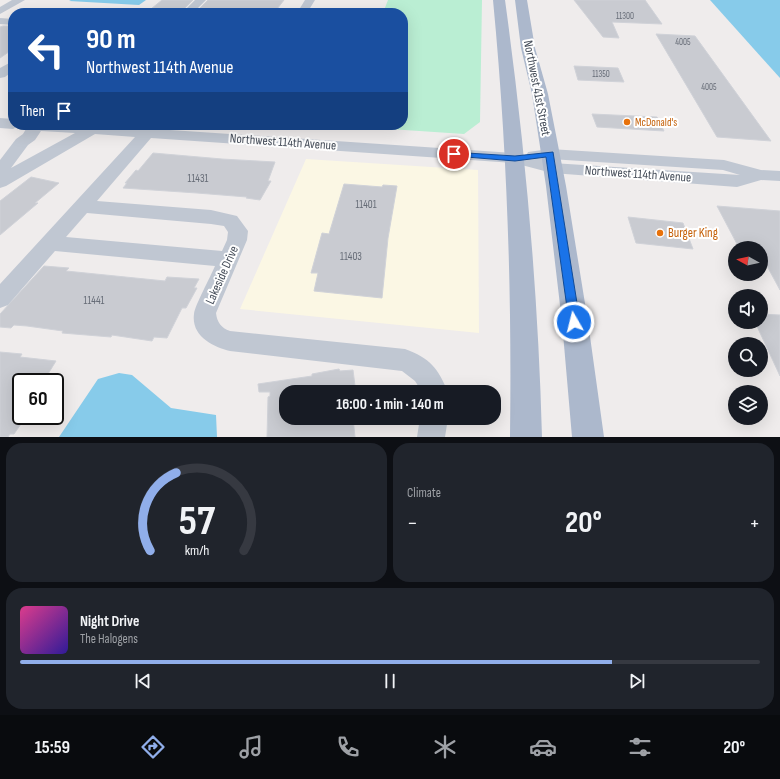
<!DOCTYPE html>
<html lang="en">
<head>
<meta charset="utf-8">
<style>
	:root { --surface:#171b24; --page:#20242c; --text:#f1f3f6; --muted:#9ea1a6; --line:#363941; --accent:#90aeea }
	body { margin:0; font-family:"Sofia Sans Condensed",sans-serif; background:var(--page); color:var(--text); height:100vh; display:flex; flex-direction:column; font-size:15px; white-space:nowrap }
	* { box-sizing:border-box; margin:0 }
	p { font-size:13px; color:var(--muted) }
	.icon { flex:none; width:22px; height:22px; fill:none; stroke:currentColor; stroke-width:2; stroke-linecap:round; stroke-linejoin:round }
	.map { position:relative; height:437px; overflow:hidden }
	.sheet { display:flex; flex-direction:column; gap:6px; padding:6px; background:#0d0f14; flex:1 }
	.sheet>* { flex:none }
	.guide { position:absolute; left:8px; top:8px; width:400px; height:122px; border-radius:16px; box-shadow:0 4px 16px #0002; background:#1a4fa0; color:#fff; overflow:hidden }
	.needle { width:26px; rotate:278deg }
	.controls { position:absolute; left:728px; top:241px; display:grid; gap:8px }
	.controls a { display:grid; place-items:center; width:40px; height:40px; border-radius:50%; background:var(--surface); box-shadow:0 4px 16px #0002; font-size:20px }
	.speed { position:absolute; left:12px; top:373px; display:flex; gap:8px; font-size:20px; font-weight:700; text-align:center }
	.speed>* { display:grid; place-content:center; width:52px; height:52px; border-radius:50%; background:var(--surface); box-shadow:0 4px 16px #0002; line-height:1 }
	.speed .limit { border:2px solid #111; border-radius:6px; background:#fff; color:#111 }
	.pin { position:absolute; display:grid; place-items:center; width:34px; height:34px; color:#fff; margin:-17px; border:2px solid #fff; border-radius:50%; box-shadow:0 1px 4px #0007 }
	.me { position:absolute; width:44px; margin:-22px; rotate:352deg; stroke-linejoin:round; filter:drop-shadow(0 0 3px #0008) }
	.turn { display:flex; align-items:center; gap:14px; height:84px; padding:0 12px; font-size:18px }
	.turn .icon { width:52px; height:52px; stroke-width:2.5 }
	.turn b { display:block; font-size:28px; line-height:34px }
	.then { display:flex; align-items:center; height:38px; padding:0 12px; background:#0003; gap:8px; font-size:15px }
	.big { font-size:30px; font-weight:700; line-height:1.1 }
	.sheet .widget { flex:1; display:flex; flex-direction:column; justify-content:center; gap:6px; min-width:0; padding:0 14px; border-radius:16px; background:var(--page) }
	.sheet .dial { align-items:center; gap:0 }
	.dial svg { height:104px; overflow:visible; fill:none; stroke:var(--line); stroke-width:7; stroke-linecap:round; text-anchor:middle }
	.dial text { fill:var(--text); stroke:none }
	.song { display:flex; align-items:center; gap:12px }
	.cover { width:48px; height:48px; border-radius:6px; background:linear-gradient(135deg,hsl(330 70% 55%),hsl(250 70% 35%)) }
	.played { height:4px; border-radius:2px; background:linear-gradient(90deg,var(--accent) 80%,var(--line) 80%) }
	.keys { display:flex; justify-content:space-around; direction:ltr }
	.heat { display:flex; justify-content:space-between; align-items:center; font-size:22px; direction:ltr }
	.sheet .tiles { flex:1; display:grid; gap:6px; grid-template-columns:1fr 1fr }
	.widget:last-child { grid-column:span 2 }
	.trip { position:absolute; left:279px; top:385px; width:222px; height:40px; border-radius:16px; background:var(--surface); box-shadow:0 4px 16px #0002; font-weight:700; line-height:40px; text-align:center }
	.dock { display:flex; height:64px; justify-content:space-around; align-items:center; background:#090b0e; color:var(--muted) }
	.dock .icon { width:28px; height:28px }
	.dock .on { color:var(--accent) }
	.dock b { font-size:18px; color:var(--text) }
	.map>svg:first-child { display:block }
	.commercial { fill:#fbf7e4 }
	.green { fill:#baeed3 }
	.water { fill:#87cbea }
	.building { fill:#c9cbd1; stroke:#d0d2d8 }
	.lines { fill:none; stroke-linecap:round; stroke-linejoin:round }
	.minor { fill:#c0c7d2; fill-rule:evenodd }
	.major { fill:#acb8cc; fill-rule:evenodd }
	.route { fill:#1a73e8; stroke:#114b97 }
	.food-dot { fill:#e8710a; stroke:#fff; stroke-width:1.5 }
	.labels { text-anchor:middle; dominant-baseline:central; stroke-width:4; stroke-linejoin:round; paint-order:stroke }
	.far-number-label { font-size:9px; fill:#666c77 }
	.far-food-label { font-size:11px; fill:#c56008; stroke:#fff; text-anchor:start }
	.number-label { font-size:11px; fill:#666c77 }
	.street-label { font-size:13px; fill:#454d59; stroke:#fff }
	.food-label { font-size:13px; fill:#c56008; stroke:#fff; text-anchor:start }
</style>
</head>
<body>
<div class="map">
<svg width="780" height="437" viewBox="0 0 780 437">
	<rect width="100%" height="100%" fill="#efecec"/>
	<path class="commercial" d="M306,159L478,170L479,333L240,309Z"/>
	<path class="green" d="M388,0H482L480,122L464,134L360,127V125H403V13H383Z"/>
	<g class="water">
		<path d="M71,0H146L139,5L69,1Z"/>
		<path d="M710,0H780V78Z"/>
		<path d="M119,373L132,375L171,408L216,415L217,437H59L98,379Z"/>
	</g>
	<g class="building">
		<path d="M162,0H193L180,13H146Z"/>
		<path d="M208,0H284L274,13H195Z"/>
		<path d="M574,0H645L662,24L612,22L619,38L603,37Z"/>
		<path d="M3,26H13V49L0,58V27Z"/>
		<path d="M656,34L695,36L771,141L717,137Z"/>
		<path d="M574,66L618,68L624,82L578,80Z"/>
		<path d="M592,114L657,117L664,131L597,127Z"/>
		<path d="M153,153L222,159L275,162L268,181H271L260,200L246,198L247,197L197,193L123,188L127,183H125L136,170L138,171Z"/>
		<path d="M31,177L59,183L35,203H38L0,235V201Z"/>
		<path d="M344,184L382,187L383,185L397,186L388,238L382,298L314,291L318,273H311L322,233L329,234Z"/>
		<path d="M717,206L780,211V290L761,255V248L737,244Z"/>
		<path d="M628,217L683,223L693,249L636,243Z"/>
		<path d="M44,266L69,268L66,271L165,281L167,277L199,279L194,288H197L186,308H182L167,338L154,337L152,341L112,335L111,337L62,333L63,331L27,326L14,325L11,328L0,327V314Z"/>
		<path d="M761,314L780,315V376L755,322H761Z"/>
		<path d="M0,352L22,354L20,357L56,361L43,382H21L20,420L23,421L14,434H10L8,437H0Z"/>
		<path d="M339,369L340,371L353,370L355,386L353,388L354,392H286V418H353L355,437H267L268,397L270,396V392H259L258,384L312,376V374Z"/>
	</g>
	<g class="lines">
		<g class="minor">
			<path d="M12,0H25L0,14V7Z"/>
			<path d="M195,0H206L193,13H182Z"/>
			<path d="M305,0H315L307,13H297Z"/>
			<path d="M0,18L13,19V25L0,24Z"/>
			<path d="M13,61V71L5,77L0,78V68Z"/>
			<path d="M0,118L13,119V125H96L515,153L526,156L528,152L550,149L724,160L761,170L780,171V181L761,180L737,187L552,173L514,163L151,138L97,201L211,210L237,216L248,231L247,240L216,313C217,322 221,328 230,331L405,349C430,358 438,368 448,392H422L415,381L402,371L230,351C213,347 191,336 194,314C195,305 211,276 215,266L55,251L8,305L0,308V284L135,137L95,134L6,186L0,188V160L16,139L23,134L26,129L22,128L20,125L13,129L0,128ZM41,131L75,133L11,168L28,145L35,140ZM550,159L723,170L740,175L552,163L542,160ZM87,213L211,224L224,226L228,232L227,240L222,251L66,237Z"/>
			<path d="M420,418H448L445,437H417Z"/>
		</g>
		<g class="major">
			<path d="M493,0H505C525,145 538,290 542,437H510C512,291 507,146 493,0Z"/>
			<path d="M515,0H527L535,48L548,94L566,186L588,322L604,437H572L562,322L546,186L532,94L521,48Z"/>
		</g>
	</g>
	<path class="route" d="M451,152L515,156L553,152L580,322L578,326L574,327L571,326L569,322L546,157L515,161L454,156L450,154Z"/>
	<g class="food-dot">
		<circle cx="627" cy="122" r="4"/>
		<circle cx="660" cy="233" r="4"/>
	</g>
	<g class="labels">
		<g class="far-number-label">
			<text x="625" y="16">11300</text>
			<text x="683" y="42">4005</text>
			<text x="601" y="74">11350</text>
			<text x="709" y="87">4005</text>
		</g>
		<g class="far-food-label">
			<text x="635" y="122">McDonald's</text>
		</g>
		<g class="number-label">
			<text x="198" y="178">11431</text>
			<text x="366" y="204">11401</text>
			<text x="351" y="256">11403</text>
			<text x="94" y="300">11441</text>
		</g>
		<g class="street-label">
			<text transform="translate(537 88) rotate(79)">Northwest 41st Street</text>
			<text transform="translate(283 142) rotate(4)">Northwest 114th Avenue</text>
			<text transform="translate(638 174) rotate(4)">Northwest 114th Avenue</text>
			<text transform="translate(222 275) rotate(-66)">Lakeside Drive</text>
		</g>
		<g class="food-label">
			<text x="668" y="233">Burger King</text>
		</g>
	</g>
</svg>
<div class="controls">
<a><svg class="needle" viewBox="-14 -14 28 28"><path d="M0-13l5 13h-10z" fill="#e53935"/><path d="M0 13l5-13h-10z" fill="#9ea1a6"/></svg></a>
<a><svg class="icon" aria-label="sound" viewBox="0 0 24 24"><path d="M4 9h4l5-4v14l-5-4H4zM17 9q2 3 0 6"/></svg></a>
<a><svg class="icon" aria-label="search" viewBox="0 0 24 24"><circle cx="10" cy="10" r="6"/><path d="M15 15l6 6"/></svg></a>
<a><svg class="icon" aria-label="layers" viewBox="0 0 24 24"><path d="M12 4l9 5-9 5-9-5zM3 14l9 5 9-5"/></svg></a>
</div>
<div class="speed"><div class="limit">60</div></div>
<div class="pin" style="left:454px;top:154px;background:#d93025"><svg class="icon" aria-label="arrive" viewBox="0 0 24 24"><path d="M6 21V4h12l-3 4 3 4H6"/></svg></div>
<svg class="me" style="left:574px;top:322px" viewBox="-20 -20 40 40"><circle r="17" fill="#1a73e8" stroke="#fff" stroke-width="3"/><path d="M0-11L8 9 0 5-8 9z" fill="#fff"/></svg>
<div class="trip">16:00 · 1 min · 140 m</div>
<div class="guide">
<div class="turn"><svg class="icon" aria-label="left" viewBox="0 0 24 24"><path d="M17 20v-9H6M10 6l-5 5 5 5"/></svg><div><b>90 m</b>Northwest 114th Avenue</div></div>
<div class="then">Then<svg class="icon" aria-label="arrive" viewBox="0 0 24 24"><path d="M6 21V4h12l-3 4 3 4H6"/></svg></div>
</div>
</div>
<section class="sheet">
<div class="tiles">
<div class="widget dial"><svg viewBox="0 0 100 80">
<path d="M14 69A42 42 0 1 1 86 69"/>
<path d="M14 69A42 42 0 0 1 34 9" stroke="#90aeea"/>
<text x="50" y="56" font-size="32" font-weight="700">57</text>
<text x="50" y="72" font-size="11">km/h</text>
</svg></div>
<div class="widget"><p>Climate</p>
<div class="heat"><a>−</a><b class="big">20°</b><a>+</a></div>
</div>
<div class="widget">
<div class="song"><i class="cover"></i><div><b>Night Drive</b><p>The Halogens</p></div></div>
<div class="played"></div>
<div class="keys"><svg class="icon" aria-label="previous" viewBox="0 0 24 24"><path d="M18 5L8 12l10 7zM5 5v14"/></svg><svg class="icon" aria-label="pause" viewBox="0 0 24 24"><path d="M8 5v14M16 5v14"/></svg><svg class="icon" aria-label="next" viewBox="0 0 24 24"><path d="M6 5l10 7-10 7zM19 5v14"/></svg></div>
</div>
</div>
</section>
<nav class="dock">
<b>15:59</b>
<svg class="icon on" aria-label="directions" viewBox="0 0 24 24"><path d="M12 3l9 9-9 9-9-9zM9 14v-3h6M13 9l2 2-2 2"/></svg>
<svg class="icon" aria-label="music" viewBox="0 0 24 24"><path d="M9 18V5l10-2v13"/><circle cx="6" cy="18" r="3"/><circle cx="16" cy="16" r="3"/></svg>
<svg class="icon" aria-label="phone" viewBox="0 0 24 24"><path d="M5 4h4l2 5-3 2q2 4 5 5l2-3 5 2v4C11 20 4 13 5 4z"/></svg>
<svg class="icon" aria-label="climate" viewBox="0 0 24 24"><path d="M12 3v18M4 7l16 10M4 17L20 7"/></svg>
<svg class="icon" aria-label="car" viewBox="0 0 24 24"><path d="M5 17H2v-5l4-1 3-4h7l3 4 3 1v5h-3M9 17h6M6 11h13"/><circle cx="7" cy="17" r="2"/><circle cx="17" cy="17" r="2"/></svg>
<svg class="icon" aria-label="filters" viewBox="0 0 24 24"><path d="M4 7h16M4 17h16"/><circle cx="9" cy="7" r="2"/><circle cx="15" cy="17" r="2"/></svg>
<b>20°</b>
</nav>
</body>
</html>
